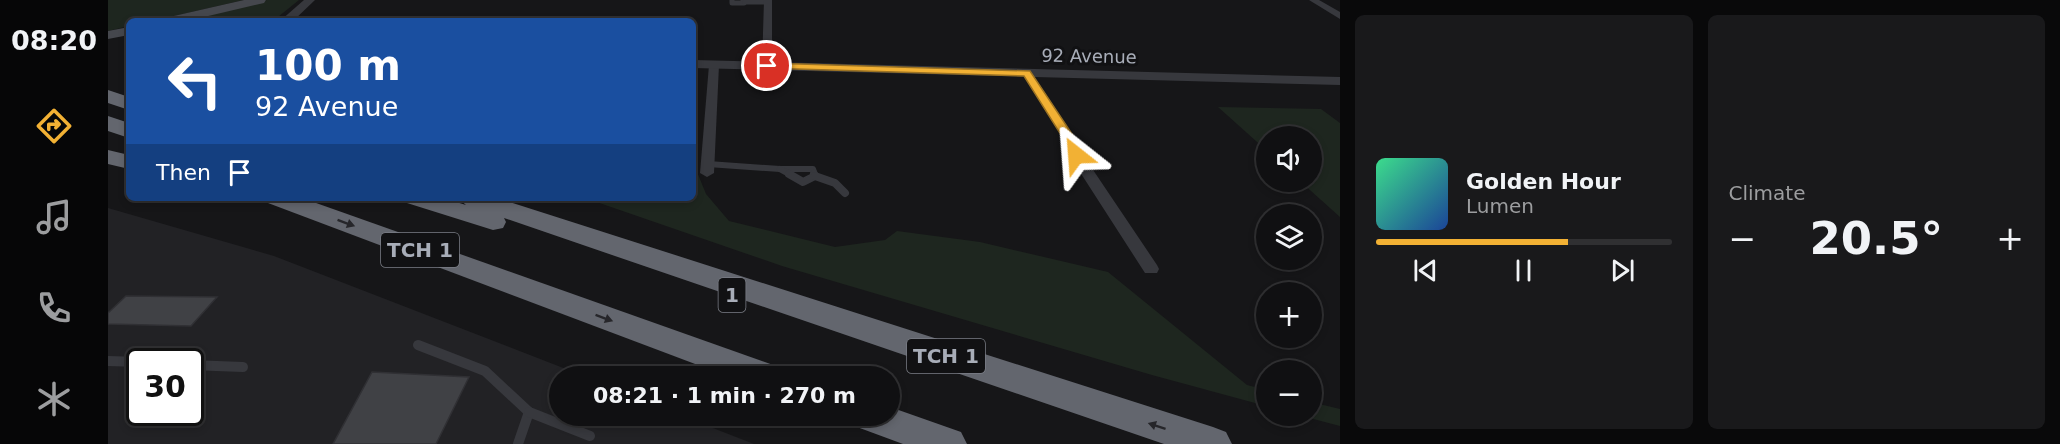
<!DOCTYPE html>
<html lang="en">
<head>
<meta charset="utf-8">
<style>
	:root { --surface:#101012; --page:#19191b; --text:#f1f3f6; --muted:#9c9d9f; --line:#303032; --accent:#f2b134 }
	body { margin:0; font-family:"DejaVu Sans",sans-serif; background:var(--page); color:var(--text); height:100vh; display:flex; flex-direction:column; font-size:22px; white-space:nowrap }
	* { box-sizing:border-box; margin:0 }
	p { font-size:20px; color:var(--muted) }
	.icon { flex:none; width:33px; height:33px; fill:none; stroke:currentColor; stroke-width:2; stroke-linecap:round; stroke-linejoin:round }
	.map { position:relative; flex:1; overflow:hidden }
	.details { display:flex; flex-direction:column; gap:15px; padding:15px; background:#09090a; width:720px }
	.details>* { flex:none }
	.top-card { position:absolute; left:18px; top:18px; width:570px; height:183px; border-radius:9px; box-shadow:0 3px 9px #0003,0 0 0 2px var(--line); background:#1a4fa0; color:#fff; overflow:hidden }
	.fabs { position:absolute; left:1148px; top:126px; display:grid; gap:12px }
	.fabs a { display:grid; place-items:center; width:66px; height:66px; border-radius:50%; background:var(--surface); box-shadow:0 3px 9px #0003,0 0 0 2px var(--line); font-size:30px }
	.speed { position:absolute; left:18px; top:348px; display:flex; gap:12px; font-size:30px; font-weight:700; text-align:center }
	.speed>* { display:grid; place-content:center; width:78px; height:78px; border-radius:50%; background:var(--surface); box-shadow:0 3px 9px #0003,0 0 0 2px var(--line); line-height:1 }
	.speed .limit { border:3px solid #111; border-radius:9px; background:#fff; color:#111 }
	.pin { position:absolute; display:grid; place-items:center; width:51px; height:51px; color:#fff; margin:-26px; border:3px solid #fff; border-radius:50%; box-shadow:0 2px 6px #0007 }
	.me { position:absolute; width:66px; margin:-33px; rotate:332deg; stroke-linejoin:round; filter:drop-shadow(0 0 4px #0008) }
	.turn { display:flex; align-items:center; gap:21px; height:126px; padding:0 30px; font-size:27px }
	.turn .icon { width:78px; height:78px; stroke-width:2.5 }
	.turn b { display:block; font-size:42px; line-height:51px }
	.then { display:flex; align-items:center; height:57px; padding:0 30px; background:#0003; gap:12px; font-size:22px }
	.big { font-size:45px; font-weight:800; line-height:1.1 }
	.details .tile { flex:1; display:flex; flex-direction:column; justify-content:center; gap:9px; min-width:0; padding:0 21px; border-radius:9px; background:var(--page) }
	.song { display:flex; align-items:center; gap:18px }
	.cover { width:72px; height:72px; border-radius:9px; background:linear-gradient(135deg,hsl(150 70% 55%),hsl(220 70% 35%)) }
	.played { height:6px; border-radius:3px; background:linear-gradient(90deg,var(--accent) 65%,var(--line) 65%) }
	.keys { display:flex; justify-content:space-around; direction:ltr }
	.heat { display:flex; justify-content:space-between; align-items:center; font-size:33px; direction:ltr }
	.details .tiles { flex:1; display:grid; gap:15px; grid-template-columns:repeat(2,1fr) }
	.trip { position:absolute; left:441px; top:366px; width:351px; height:60px; border-radius:30px; background:var(--surface); box-shadow:0 3px 9px #0003,0 0 0 2px var(--line); font-weight:800; line-height:60px; text-align:center }
	main { display:flex; flex:1; min-height:0 }
	.tabs { display:flex; flex-direction:column; width:108px; justify-content:space-around; align-items:center; background:#060607; color:var(--muted) }
	.tabs .icon { width:42px; height:42px }
	.tabs .current { color:var(--accent) }
	.tabs b { font-size:27px; color:var(--text) }
	.map>svg:first-child { display:block }
	.built { fill:#222225; fill-rule:evenodd }
	.green { fill:#1e261f }
	.building { fill:#404145; stroke:#303034; stroke-width:1.5 }
	.lines { fill:none; stroke-linecap:round; stroke-linejoin:round }
	.service-far3 { stroke:#37383d; stroke-width:5 }
	.service-far2 { stroke:#37383d; stroke-width:6 }
	.service-far1 { stroke:#37383d; stroke-width:8 }
	.service { stroke:#37383d; stroke-width:10 }
	.minor { fill:#37383d; fill-rule:evenodd }
	.tertiary { fill:#37383d; fill-rule:evenodd }
	.secondary { fill:#45474d; fill-rule:evenodd }
	.motorway { fill:#63666e; fill-rule:evenodd }
	.oneway { fill:#26262a }
	.route { fill:#f2b134; stroke:#9d7322; stroke-width:1.5 }
	.labels { text-anchor:middle; dominant-baseline:central; stroke-width:6; stroke-linejoin:round; paint-order:stroke }
	.far-street-label { font-size:18px; fill:#a8adb8; stroke:#111113 }
	.shield { fill:#111113; stroke:#7b7e86; stroke-width:1.5 }
	.shield-label { font-size:20px; font-weight:bold; fill:#a8adb8 }
</style>
</head>
<body>
<main>
<nav class="tabs">
<b>08:20</b>
<svg class="icon current" aria-label="directions" viewBox="0 0 24 24"><path d="M12 3l9 9-9 9-9-9zM9 14v-3h6M13 9l2 2-2 2"/></svg>
<svg class="icon" aria-label="music" viewBox="0 0 24 24"><path d="M9 18V5l10-2v13"/><circle cx="6" cy="18" r="3"/><circle cx="16" cy="16" r="3"/></svg>
<svg class="icon" aria-label="phone" viewBox="0 0 24 24"><path d="M5 4h4l2 5-3 2q2 4 5 5l2-3 5 2v4C11 20 4 13 5 4z"/></svg>
<svg class="icon" aria-label="climate" viewBox="0 0 24 24"><path d="M12 3v18M4 7l16 10M4 17L20 7"/></svg>
</nav>
<div class="map">
<svg width="1232" height="444" viewBox="0 0 1232 444">
	<rect width="100%" height="100%" fill="#161618"/>
	<path class="built" d="M0,208L166,256L476,376H452V416H574L646,444H0ZM32,362H82V412H32Z"/>
	<g class="green">
		<path d="M0,0H136L45,21H21V26L0,31Z"/>
		<path d="M159,0H191L165,21H79Z"/>
		<path d="M1110,107L1213,109L1232,123V217L1193,182H1203V136H1158V150Z"/>
		<path d="M585,162L598,194L621,221L727,247L777,240L789,231L872,242L1000,272L1139,385L1158,390V406L1044,375L674,266L477,198H585Z"/>
		<path d="M1203,402L1232,409V426L1194,416H1203Z"/>
	</g>
	<g class="building">
		<path d="M18,296L109,297L83,326L0,324V313Z"/>
		<path d="M264,372L361,377L328,444H225Z"/>
	</g>
	<g class="lines">
		<g class="service-far3">
			<path d="M624,0V3H636L635,0"/>
			<path d="M637,2H660"/>
		</g>
		<g class="service-far2">
			<path d="M600,164L672,169"/>
			<path d="M672,169H705L707,175"/>
			<path d="M672,169L683,175"/>
		</g>
		<g class="service-far1">
			<path d="M681,174L695,182L707,176L706,174"/>
			<path d="M707,176L727,183L737,193"/>
		</g>
		<g class="service">
			<path d="M310,345L377,371L421,412L410,444"/>
			<path d="M0,361L32,362"/>
			<path d="M82,365L135,367"/>
			<path d="M421,412L482,436"/>
		</g>
		<g class="minor">
			<path d="M656,0H664V66L659,69L654,66Z"/>
			<path d="M1201,0H1211L1232,12V19Z"/>
			<path d="M606,62L611,65L606,173L599,177L592,173L601,65Z"/>
			<path d="M919,70L924,73L974,149L975,155L1049,265L1051,269L1049,273H1037L961,155L962,149L914,73Z"/>
		</g>
		<g class="tertiary">
			<path d="M196,0H207L185,21H172Z"/>
			<path d="M585,60L1232,77V85L585,68Z"/>
		</g>
		<g class="secondary">
			<path d="M136,0H158L156,3L79,21H55L57,18Z"/>
			<path d="M21,27V35L0,39V31Z"/>
		</g>
		<g class="motorway">
			<path d="M0,90L21,97V110L0,103Z"/>
			<path d="M0,116L21,123V138L0,131Z"/>
			<path d="M0,150L21,155V169L0,164Z"/>
			<path d="M156,198H194L668,366L673,376H619L160,203Z"/>
			<path d="M295,198H335L358,205L350,198H389L1105,427L1118,432L1124,444H1056L396,218L398,222L395,228L385,230L299,203Z"/>
			<path d="M782,407L853,432L859,444H795L749,427L744,416H782Z"/>
		</g>
	</g>
	<defs><path id="oneway-solid" d="M-6-.8H1V-3.2L6.5 0L1 3.2V.8H-6Z" transform="scale(1.5)"/></defs>
	<g class="oneway">
		<use href="#oneway-solid" transform="translate(238 223) rotate(20)"/>
		<use href="#oneway-solid" transform="translate(496 318) rotate(20)"/>
		<use href="#oneway-solid" transform="translate(1049 426) rotate(-162)"/>
	</g>
	<path class="route" d="M659,63L922,71L974,149V155L968,159L964,157L962,149L916,76L656,68L655,66Z"/>
	<g class="labels">
		<g class="far-street-label">
			<text transform="translate(981 56) rotate(1)">92 Avenue</text>
		</g>
		<g class="shield">
			<rect x="273" y="233" width="78" height="34" rx="4.5"/>
			<rect x="610.5" y="278" width="27" height="34" rx="4.5"/>
			<rect x="799" y="339" width="78" height="34" rx="4.5"/>
		</g>
		<g class="shield-label">
			<text x="312" y="250">TCH 1</text>
			<text x="624" y="295">1</text>
			<text x="838" y="356">TCH 1</text>
		</g>
	</g>
</svg>
<div class="fabs">
<a><svg class="icon" aria-label="sound" viewBox="0 0 24 24"><path d="M4 9h4l5-4v14l-5-4H4zM17 9q2 3 0 6"/></svg></a>
<a><svg class="icon" aria-label="layers" viewBox="0 0 24 24"><path d="M12 4l9 5-9 5-9-5zM3 14l9 5 9-5"/></svg></a>
<a>+</a>
<a>−</a>
</div>
<div class="speed"><div class="limit">30</div></div>
<div class="pin" style="left:659px;top:66px;background:#d93025"><svg class="icon" aria-label="arrive" viewBox="0 0 24 24"><path d="M6 21V4h12l-3 4 3 4H6"/></svg></div>
<svg class="me" style="left:968px;top:155px" viewBox="-20 -20 40 40"><path d="M0-17L14 15 0 8-14 15z" fill="#f2b134" stroke="#fff" stroke-width="4"/></svg>
<div class="trip">08:21 · 1 min · 270 m</div>
<div class="top-card">
<div class="turn"><svg class="icon" aria-label="left" viewBox="0 0 24 24"><path d="M17 20v-9H6M10 6l-5 5 5 5"/></svg><div><b>100 m</b>92 Avenue</div></div>
<div class="then">Then<svg class="icon" aria-label="arrive" viewBox="0 0 24 24"><path d="M6 21V4h12l-3 4 3 4H6"/></svg></div>
</div>
</div>
<section class="details">
<div class="tiles">
<div class="tile">
<div class="song"><i class="cover"></i><div><b>Golden Hour</b><p>Lumen</p></div></div>
<div class="played"></div>
<div class="keys"><svg class="icon" aria-label="previous" viewBox="0 0 24 24"><path d="M18 5L8 12l10 7zM5 5v14"/></svg><svg class="icon" aria-label="pause" viewBox="0 0 24 24"><path d="M8 5v14M16 5v14"/></svg><svg class="icon" aria-label="next" viewBox="0 0 24 24"><path d="M6 5l10 7-10 7zM19 5v14"/></svg></div>
</div>
<div class="tile"><p>Climate</p>
<div class="heat"><a>−</a><b class="big">20.5°</b><a>+</a></div>
</div>
</div>
</section>
</main>
</body>
</html>
